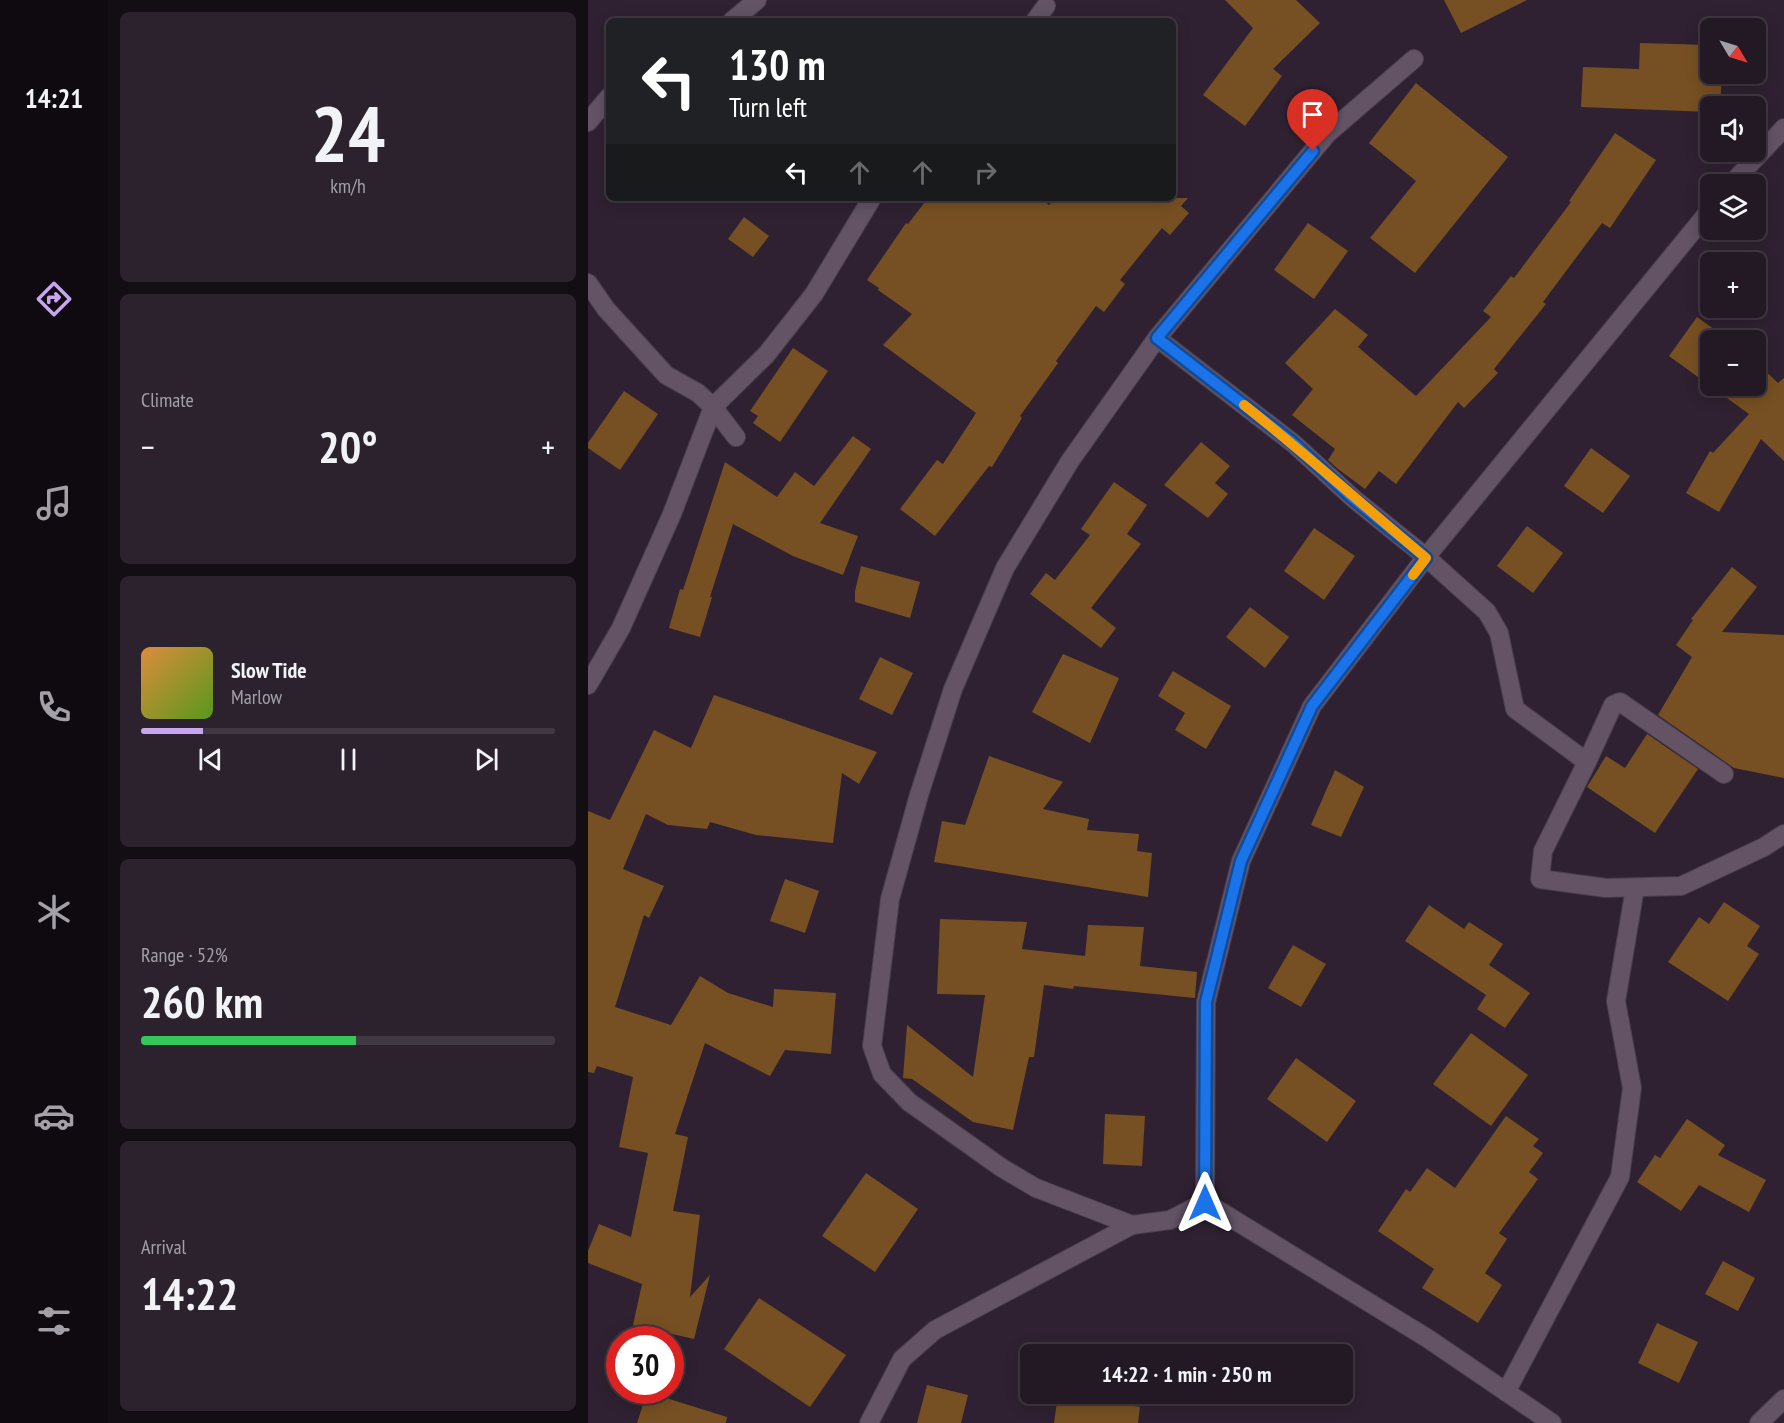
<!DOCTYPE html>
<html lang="en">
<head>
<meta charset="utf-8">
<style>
	:root { --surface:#231925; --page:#2b222d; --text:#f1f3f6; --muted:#a3a0a7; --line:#403842; --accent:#c7a6ef }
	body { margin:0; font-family:"PT Sans Narrow",sans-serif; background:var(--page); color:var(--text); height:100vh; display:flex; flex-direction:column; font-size:22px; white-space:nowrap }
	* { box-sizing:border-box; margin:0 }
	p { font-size:20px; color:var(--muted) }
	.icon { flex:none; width:33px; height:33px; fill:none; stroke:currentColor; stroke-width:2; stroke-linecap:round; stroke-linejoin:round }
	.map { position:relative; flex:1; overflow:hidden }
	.sheet { display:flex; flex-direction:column; gap:12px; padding:12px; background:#130e14; width:480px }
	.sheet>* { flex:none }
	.guide { position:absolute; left:18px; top:18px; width:570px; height:183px; border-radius:9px; box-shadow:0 3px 15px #0003,0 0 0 2px var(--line); background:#202124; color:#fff; overflow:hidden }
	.needle { width:39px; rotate:128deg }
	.buttons { position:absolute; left:1112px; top:18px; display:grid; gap:12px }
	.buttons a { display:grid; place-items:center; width:66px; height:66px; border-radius:9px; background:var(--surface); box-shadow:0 3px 15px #0003,0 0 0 2px var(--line); font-size:30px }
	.speed { position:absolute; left:18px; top:1326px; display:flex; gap:12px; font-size:30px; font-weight:700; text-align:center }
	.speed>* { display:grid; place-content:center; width:78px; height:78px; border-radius:50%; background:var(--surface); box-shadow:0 3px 15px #0003,0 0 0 2px var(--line); line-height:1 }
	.speed .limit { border:9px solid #d22; background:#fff; color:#111 }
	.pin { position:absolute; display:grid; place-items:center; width:51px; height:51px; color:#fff; margin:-62px -26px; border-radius:50% 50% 50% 0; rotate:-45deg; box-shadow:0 0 6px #0007 }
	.pin .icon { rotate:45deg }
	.me { position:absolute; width:66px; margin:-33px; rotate:0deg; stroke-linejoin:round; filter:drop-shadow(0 0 4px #0008) }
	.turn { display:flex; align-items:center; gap:21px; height:126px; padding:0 24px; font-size:27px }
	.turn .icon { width:78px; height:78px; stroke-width:2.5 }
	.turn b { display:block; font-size:42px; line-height:51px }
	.lanes { display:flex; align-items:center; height:57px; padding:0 24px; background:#0003; justify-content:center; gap:30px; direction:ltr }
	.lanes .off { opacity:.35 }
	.big { font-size:45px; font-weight:800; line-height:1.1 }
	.sheet .card { flex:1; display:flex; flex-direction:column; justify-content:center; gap:9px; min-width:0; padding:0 21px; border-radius:9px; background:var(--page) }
	.sheet .dial { align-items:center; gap:0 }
	.dial b { font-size:78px; line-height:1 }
	.song { display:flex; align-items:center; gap:18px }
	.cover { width:72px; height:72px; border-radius:9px; background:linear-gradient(135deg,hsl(30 70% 55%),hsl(90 70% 35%)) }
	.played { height:6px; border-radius:3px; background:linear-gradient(90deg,var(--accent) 15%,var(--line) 15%) }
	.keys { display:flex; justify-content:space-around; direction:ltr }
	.heat { display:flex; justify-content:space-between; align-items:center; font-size:33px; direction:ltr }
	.charge { height:9px; border-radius:4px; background:linear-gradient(90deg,#34c759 52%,var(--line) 0) }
	.trip { position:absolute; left:432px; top:1344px; width:333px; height:60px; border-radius:9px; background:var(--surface); box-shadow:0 3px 15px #0003,0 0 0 2px var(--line); font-weight:800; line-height:60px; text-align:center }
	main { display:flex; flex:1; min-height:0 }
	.menu { display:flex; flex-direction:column; width:108px; justify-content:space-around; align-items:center; background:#0e0a0f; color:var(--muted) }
	.menu .icon { width:42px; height:42px }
	.menu .current { color:var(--accent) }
	.menu b { font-size:27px; color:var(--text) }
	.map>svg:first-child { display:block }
	.building { fill:#765022 }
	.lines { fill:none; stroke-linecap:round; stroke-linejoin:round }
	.street-casing { stroke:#4a3e4c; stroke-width:20 }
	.street { stroke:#635365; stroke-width:18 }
	.route-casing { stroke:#114b97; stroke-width:15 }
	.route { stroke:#1a73e8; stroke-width:10 }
	.slow { stroke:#f59e0b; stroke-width:10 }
</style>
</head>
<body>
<main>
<nav class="menu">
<b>14:21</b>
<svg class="icon current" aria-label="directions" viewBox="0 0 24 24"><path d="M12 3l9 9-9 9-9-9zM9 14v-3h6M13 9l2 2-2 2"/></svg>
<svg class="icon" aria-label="music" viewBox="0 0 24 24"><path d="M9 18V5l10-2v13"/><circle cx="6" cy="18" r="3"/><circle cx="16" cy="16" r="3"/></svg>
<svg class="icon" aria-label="phone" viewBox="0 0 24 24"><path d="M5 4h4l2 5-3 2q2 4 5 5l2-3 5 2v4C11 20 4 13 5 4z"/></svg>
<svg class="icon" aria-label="climate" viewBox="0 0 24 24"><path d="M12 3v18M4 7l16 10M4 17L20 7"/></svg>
<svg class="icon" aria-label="car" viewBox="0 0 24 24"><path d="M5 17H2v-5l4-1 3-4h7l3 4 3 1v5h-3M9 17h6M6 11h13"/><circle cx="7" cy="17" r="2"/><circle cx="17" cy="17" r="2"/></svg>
<svg class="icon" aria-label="filters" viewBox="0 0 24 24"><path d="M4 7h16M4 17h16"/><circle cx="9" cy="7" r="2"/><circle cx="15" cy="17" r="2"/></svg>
</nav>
<section class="sheet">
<div class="card dial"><b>24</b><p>km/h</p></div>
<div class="card"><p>Climate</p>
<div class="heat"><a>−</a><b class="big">20°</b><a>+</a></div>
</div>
<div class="card">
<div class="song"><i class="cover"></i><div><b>Slow Tide</b><p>Marlow</p></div></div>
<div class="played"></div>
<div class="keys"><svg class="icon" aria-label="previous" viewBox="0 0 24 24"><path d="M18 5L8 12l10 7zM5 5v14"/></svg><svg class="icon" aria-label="pause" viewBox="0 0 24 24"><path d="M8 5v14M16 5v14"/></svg><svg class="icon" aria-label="next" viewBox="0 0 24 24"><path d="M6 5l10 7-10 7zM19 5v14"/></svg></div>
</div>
<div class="card"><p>Range · 52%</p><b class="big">260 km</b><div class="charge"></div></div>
<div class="card"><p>Arrival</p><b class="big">14:22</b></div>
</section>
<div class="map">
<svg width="1196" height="1423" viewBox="0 0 1196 1423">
	<rect width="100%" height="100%" fill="#2f2131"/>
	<g class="building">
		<path d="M637,0H708L732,23L685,69L694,76L657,126L615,95L665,28Z"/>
		<path d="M856,0H939L873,33Z"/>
		<path d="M1052,43L1122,45V74H1134L1132,106H1122V112L993,107L995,67L1051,69Z"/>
		<path d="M828,83L920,157L827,273L782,238L828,181L781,143Z"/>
		<path d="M1027,133L1068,160L1022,228L1014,223L955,302L958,304L906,369L910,373L876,408L870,402L808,484L791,471L777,489L750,469L740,460L747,449L704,415L725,389L697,363L747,309L780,335L770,347L828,396L903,317L895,311L923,276L926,278L983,202L981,201Z"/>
		<path d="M340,198H452L461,205L468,198H600L593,206L601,213L582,235L574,228L532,280L537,284L516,312L508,306L468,361L470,363L432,416L434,418L404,467L401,466L347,536L312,509L349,460L355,464L388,413L295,345L324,314L290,290L291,288L279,280L318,223L320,224Z"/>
		<path d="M156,217L181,236L165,257L140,239Z"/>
		<path d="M720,223L760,251L726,299L686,270Z"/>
		<path d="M1109,317L1141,340H1122V386H1167V361L1190,383L1196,378V461L1173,439L1131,512L1098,493L1122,451L1125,453L1161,414L1081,356Z"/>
		<path d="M205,348L240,371L192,442L165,423L170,416L162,411Z"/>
		<path d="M36,391L70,414L32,470L0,448V443Z"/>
		<path d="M265,436L283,449L232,523L270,536L255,575L205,556L145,524L122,597H124L112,637L81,628L92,589L95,590L137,462L189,497L207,472L226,486Z"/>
		<path d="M613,442L642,466L627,483L640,494L620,518L576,485Z"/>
		<path d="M1003,448L1042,476L1015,513L976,486Z"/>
		<path d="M526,482L559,505L539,534L553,544L503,608L528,628L513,648L442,594L458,573L467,580L502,535L493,529Z"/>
		<path d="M939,526L975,553L945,593L909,566Z"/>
		<path d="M726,528L767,556L736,600L696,571Z"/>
		<path d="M273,566L332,582L322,618L267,602V591Z"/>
		<path d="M1144,567L1169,587L1134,632L1196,635V778L1146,768L1070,715L1104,657L1088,645L1105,620L1103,619Z"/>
		<path d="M662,607L701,637L677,668L638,637Z"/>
		<path d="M475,654L531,678L502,743L444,712Z"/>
		<path d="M292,657L325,673L304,715L271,699Z"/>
		<path d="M585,671L643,706L618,749L587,730L597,713L570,696Z"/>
		<path d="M126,695L289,752L271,784L254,773L245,843L168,835L122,822L119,829L80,825L58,814L35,869L76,886L61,918L56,915L27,1007L83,1025L112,976L140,993L185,1007L186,989L248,993L243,1054L197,1050L182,1076L117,1043L87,1134L100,1137L85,1211L112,1215L102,1297L122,1275L106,1339L45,1325L54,1284L0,1263V1251L11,1224L43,1237L60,1153L31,1147L45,1077L9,1066L6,1073L0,1072V811L22,820L66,730L103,748Z"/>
		<path d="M1059,734L1110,769L1067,833L999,787L1018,756L1037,768Z"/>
		<path d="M401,756L475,782L455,809L501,819L499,830L551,834L549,851L564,853L560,897L346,862L354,821L377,825Z"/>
		<path d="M747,770L776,787L753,837L723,825Z"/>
		<path d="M197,879L231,891L217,933L182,921Z"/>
		<path d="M1136,902L1172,926L1159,946L1171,954L1140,1001L1080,962L1111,917L1121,924Z"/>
		<path d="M841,905L876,929L881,922L915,944L901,965L942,993L917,1028L889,1009L898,995L817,941Z"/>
		<path d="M352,919L439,922L434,949L497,956L500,925L556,927L552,966L609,972L607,998L486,986L485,989L456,985L446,1057H441L425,1130L385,1122L324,1079L315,1078L319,1025L385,1077L397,995L349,994Z"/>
		<path d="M705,945L738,964L713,1007L680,988Z"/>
		<path d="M883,1033L940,1075L903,1126L845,1084Z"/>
		<path d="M708,1058L768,1101L739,1142L679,1099Z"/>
		<path d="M517,1114L557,1116L554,1166L515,1164Z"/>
		<path d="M918,1116L951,1139L945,1146L955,1153L941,1172L950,1179L911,1233L919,1239L897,1273L914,1285L890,1323L834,1288L846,1269L790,1231L818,1189L822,1192L839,1168L867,1188Z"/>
		<path d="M1099,1119L1137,1145L1130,1155L1178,1180L1161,1212L1111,1185L1093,1211L1049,1182L1067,1155L1072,1158Z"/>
		<path d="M278,1173L330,1209L287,1272L234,1236Z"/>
		<path d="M1135,1261L1167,1278L1150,1311L1117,1294Z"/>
		<path d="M171,1298L258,1355L222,1407L136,1349Z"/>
		<path d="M1069,1323L1110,1342L1091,1383L1050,1363Z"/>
		<path d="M339,1385L380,1395L373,1423H329Z"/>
		<path d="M59,1392L139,1417L138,1423H49Z"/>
		<path d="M470,1394L552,1407L550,1423H466Z"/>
	</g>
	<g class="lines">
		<defs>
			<g id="street">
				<path d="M144,21L169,0"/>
				<path d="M447,21L458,6"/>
				<path d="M0,122L21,97"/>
				<path d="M1143,184L1196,128"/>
				<path d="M0,283L18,309L78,375L110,393L125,407L148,437"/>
				<path d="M569,338L705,443L766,499L838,557L899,612L911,633L927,709L999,762"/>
				<path d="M0,685L33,628L84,514L125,407L178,355L226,294L284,198"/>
				<path d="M1136,774L1032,702L1025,705L999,762L955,851L952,879L1018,888L1093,886L1176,847L1196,834"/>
				<path d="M617,1202L618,1002L653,861L724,706L838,557L1122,210"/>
				<path d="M617,1202L839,1338L964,1423"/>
				<path d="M544,1225L448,1188L414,1168L321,1102L294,1074L284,1046L302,899L331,795L365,689L417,568L482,461L569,338L739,134L826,59"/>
				<path d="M918,1392L1032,1177L1044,1088L1028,1001L1047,888"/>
				<path d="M281,1423L314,1359L347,1330L544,1225L582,1220L617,1202"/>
				<path d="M1171,1423L1196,1399"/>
			</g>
		</defs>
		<use href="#street" class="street-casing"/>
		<use href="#street" class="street"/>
	</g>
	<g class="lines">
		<defs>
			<path id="route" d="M617,1203L618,1002L653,861L724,706L838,558L766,499L705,443L569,338L725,151"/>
		</defs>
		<use href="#route" class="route-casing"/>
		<use href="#route" class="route"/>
		<path class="slow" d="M656,405C718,454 777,507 838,558L825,575"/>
	</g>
</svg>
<div class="buttons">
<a><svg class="needle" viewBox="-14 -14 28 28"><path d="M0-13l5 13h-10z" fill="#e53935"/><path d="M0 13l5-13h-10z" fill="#a3a0a7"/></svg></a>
<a><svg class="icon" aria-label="sound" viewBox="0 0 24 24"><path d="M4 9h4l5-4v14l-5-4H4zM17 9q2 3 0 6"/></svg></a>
<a><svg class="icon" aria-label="layers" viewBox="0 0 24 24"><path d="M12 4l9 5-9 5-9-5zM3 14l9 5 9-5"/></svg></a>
<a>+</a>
<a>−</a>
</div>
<div class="speed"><div class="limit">30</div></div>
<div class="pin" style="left:725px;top:151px;background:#d93025"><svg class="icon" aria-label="arrive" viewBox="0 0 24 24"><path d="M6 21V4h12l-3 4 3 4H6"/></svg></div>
<svg class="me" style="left:617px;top:1203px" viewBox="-20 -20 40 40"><path d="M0-17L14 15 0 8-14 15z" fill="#1a73e8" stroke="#fff" stroke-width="4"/></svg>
<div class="trip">14:22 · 1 min · 250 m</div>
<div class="guide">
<div class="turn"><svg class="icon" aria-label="left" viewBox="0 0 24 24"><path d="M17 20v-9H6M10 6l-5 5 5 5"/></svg><div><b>130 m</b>Turn left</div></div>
<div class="lanes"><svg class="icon" aria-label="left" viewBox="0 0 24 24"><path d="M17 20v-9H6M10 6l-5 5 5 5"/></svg><svg class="icon off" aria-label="ahead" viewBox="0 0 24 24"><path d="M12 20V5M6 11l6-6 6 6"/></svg><svg class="icon off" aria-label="ahead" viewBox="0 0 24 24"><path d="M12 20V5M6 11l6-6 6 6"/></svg><svg class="icon off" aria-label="right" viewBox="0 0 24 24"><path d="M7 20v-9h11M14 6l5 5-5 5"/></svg></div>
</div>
</div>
</main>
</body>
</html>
